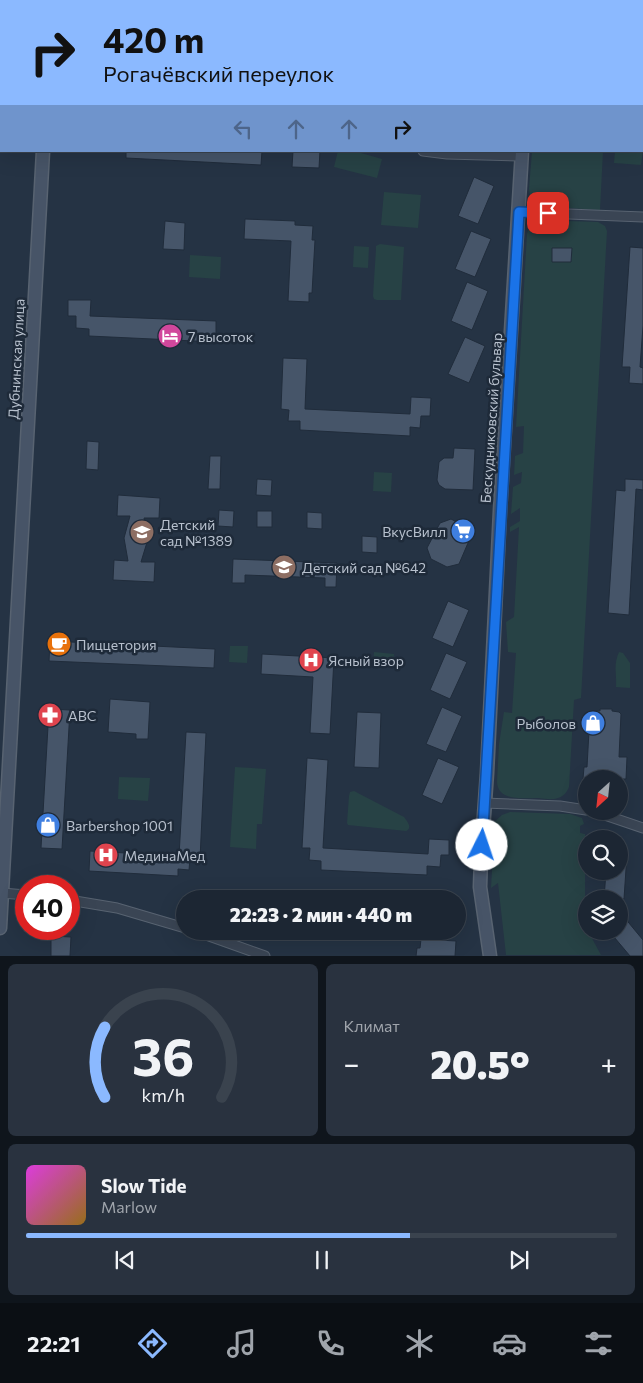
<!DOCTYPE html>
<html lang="ru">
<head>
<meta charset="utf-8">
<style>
	:root { --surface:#1c2633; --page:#29323f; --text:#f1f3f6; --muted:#a0a5ac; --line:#3a434e; --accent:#8bb9ff }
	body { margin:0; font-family:Commissioner,sans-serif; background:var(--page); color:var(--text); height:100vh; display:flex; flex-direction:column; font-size:19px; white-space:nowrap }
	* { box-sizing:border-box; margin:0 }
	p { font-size:16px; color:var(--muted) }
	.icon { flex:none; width:28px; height:28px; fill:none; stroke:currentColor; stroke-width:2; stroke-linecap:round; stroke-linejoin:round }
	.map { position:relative; height:956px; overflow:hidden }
	.panel { display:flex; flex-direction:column; gap:8px; padding:8px; background:#0f151c; flex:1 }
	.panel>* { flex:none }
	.guide { position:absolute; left:0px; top:0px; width:644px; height:152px; box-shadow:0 5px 20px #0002,0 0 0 1px var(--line); background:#8bb9ff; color:#111; overflow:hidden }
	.needle { width:32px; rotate:207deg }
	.tools { position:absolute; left:578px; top:770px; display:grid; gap:10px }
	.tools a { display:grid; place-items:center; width:50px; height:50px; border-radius:50%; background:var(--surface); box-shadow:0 5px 20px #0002,0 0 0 1px var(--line); font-size:25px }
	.speed { position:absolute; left:15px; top:875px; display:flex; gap:10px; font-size:25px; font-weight:700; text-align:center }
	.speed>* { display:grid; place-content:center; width:65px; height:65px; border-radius:50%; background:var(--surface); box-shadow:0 5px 20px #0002,0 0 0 1px var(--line); line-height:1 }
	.speed .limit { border:8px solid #d22; background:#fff; color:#111 }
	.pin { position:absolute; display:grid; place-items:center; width:42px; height:42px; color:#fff; margin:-21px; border-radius:10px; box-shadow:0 2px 8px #0006 }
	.me { position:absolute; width:55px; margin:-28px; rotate:4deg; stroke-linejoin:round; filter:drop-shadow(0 0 4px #0008) }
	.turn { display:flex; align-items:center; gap:18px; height:105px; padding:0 20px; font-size:22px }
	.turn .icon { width:65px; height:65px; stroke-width:2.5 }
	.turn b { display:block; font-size:35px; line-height:42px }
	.lanes { display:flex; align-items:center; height:48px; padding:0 20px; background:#0003; justify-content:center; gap:25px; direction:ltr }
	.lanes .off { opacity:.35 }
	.big { font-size:38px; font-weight:800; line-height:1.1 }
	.panel .widget { flex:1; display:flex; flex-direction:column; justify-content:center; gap:8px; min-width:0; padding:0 18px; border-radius:8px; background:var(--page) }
	.panel .dial { align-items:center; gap:0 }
	.dial svg { height:130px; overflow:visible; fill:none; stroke:var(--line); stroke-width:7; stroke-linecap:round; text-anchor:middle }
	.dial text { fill:var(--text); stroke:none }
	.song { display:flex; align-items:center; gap:15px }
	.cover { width:60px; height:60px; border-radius:8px; background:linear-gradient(135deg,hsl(300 70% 55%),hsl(40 70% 35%)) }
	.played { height:5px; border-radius:2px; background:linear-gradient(90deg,var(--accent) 65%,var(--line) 65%) }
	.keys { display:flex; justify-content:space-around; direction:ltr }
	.heat { display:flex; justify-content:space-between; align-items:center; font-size:28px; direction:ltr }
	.panel .tiles { flex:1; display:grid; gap:8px; grid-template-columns:1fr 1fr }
	.widget:last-child { grid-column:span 2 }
	.trip { position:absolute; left:176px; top:890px; width:290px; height:50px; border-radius:25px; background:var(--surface); box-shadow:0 5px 20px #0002,0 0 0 1px var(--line); font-weight:800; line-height:50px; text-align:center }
	.dock { display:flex; height:80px; justify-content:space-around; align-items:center; background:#0b0f14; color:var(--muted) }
	.dock .icon { width:35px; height:35px }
	.dock .current { color:var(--accent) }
	.dock b { font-size:22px; color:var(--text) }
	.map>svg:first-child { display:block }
	.green { fill:#274245 }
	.building { fill:#465569; stroke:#202c3b }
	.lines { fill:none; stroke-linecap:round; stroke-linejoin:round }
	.street-casing { stroke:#586371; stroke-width:11 }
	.secondary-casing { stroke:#586371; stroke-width:15 }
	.street { stroke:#3a4554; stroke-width:9 }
	.secondary { stroke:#475467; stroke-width:12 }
	.route-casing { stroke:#114b97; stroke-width:12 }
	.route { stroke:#1a73e8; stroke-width:9 }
	.labels { text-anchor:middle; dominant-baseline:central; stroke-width:5; stroke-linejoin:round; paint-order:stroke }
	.poi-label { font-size:14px; fill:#b7c0cd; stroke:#1e2a39; text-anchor:start }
	.street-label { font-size:14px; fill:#b7c0cd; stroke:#1e2a39 }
</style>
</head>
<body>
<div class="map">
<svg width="643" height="956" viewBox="0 0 643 956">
	<rect width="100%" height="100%" fill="#253344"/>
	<g class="green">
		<path d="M338,151H354L382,159L377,178L334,167Z"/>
		<path d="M532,151H603L600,210L553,207L537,204L530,196L529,189Z"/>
		<path d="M615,151H643L641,165L614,163Z"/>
		<path d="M384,192L421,195L418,228L381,225Z"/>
		<path d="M537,220L598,222L605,226L607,231L581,698L574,700L569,787C567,792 564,796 558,798C553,800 545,799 539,798C524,798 498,802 497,782L499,744L504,712L512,713L516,653L508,652L506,622L514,617L519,527L510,532V527L520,521V508L511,514L513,487L521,483L522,472L514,475L515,456L523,453L524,426L516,427L527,234L529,228Z"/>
		<path d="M380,244L404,247L401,300H377L374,299L373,296L376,249V246Z"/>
		<path d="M354,246L369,247L368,268L353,267Z"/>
		<path d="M190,255L221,257L220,279L189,277Z"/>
		<path d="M374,472L392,473L391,492L373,491Z"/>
		<path d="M230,646H248L247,663L229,662Z"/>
		<path d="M374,652L394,654L393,667L373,666Z"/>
		<path d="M619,652L623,653L630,663V688L616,687C617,674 613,665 619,652Z"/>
		<path d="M235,767L266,769L262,824H257L256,849L230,847Z"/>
		<path d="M119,777L150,778L148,801L118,799Z"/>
		<path d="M354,791L404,817C407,821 413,828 406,831L348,825L347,823L349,796L350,792Z"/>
		<path d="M510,812L570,814L582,818L584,824L580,826V833L585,834V920L586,931H588L601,955H506L498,883L491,888L493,852L501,848L502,833L493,838L494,822L502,815Z"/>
	</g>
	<g class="building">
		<path d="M126,151H262L261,165L126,158Z"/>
		<path d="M293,151H320L319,168L292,167Z"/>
		<path d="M474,177L494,186L478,224L458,216Z"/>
		<path d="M245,219L295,221V225L313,226L312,240H315L312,293H309V302L288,301L291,241L244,239Z"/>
		<path d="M165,221L185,223L184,250L163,249Z"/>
		<path d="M471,231L491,239L475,277L455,269Z"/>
		<path d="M630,247L643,248V326L640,367L643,368V384L629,383L630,367H622Z"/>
		<path d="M552,248H572L571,262H552Z"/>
		<path d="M467,282L488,291L472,330L451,321Z"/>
		<path d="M68,300H91L90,316L216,321V342L89,336V329L76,328V316H68Z"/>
		<path d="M465,337L485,346L469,383L448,374Z"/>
		<path d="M283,358L307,359L305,409L410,414L411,397L431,398L430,416H421L420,428L410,427V436L300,430V421H288L289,410L281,409Z"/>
		<path d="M87,441L99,442L98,470L86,469Z"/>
		<path d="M454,448L475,449L473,490L445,489L439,485L437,480L439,462L444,458H453Z"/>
		<path d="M210,456H221L220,489H208Z"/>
		<path d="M257,479L272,480L271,496L256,495Z"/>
		<path d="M625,479L643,480V490L636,489L629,615L608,613L616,490L625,491Z"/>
		<path d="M118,495L160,498L159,518H144L148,539L141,562H155L154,582L113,580L114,560L128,561L124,538L130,516H117Z"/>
		<path d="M219,510L234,511L233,527L218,526Z"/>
		<rect x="257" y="511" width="15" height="16"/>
		<path d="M307,512L322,513V529L307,528Z"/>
		<path d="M451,519L466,527L471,536L459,564L447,567L431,559L427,548L440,523Z"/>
		<path d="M362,536L377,537V553L362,552Z"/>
		<path d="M233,559L337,563L336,587H325V578L245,575V583H232Z"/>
		<path d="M448,601L469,610L453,647L432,638Z"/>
		<path d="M50,641L215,649L214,668L49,661Z"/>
		<path d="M446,653L467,662L450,699L430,690Z"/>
		<path d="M262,654L334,658L330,734L310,733L313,677L261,674Z"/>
		<path d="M110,699L150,702L148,739H136V734L108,732Z"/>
		<path d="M442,707L462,716L446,752L426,744Z"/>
		<path d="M49,709L70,710L62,849L41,848Z"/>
		<path d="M600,709H612V711L619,712L621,714L619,757H627L626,779H583L584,767H587L590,713L593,711H600Z"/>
		<path d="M357,712L381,713L379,768L354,767Z"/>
		<path d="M186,732L206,733L200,859L190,858L189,870L178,869V876L89,871L90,851L179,856Z"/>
		<path d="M307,758L328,760L323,848L428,854L429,839L449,840V855H441L440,867L427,866V875L321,870V861L309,860L310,848H302Z"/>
		<path d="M438,758L459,767L442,804L422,795Z"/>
		<path d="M619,854H627L624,899H604L606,871H619Z"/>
		<path d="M619,911L643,940V956H630L609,931H619Z"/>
		<path d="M51,936L71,937L70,956H51Z"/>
		<path d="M421,939L456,941L455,956H416L417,948H420Z"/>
	</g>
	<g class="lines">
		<defs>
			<g id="street">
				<path d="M423,151L447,154L522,156"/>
				<path d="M519,212L643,217"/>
				<path d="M484,803L560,806L586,810"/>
				<path d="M593,811L643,828"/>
				<path d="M2,893L26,895"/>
				<path d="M69,900L117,908L185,928"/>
				<path d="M195,931L265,956"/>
			</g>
			<g id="secondary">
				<path d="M50,1L51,0"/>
				<path d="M531,1V0"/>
				<path d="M0,928L43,151"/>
				<path d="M490,956L480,887L481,858L487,773L500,511L522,151"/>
			</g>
		</defs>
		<use href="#street" class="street-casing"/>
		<use href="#secondary" class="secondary-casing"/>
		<use href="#street" class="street"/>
		<use href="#secondary" class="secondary"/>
	</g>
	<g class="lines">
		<defs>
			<path id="route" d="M482,845L519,212L548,213"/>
		</defs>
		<use href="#route" class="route-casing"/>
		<use href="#route" class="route"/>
	</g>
	<defs>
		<symbol id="hotel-disc" viewBox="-11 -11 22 22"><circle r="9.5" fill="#d1479c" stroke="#1e2a39"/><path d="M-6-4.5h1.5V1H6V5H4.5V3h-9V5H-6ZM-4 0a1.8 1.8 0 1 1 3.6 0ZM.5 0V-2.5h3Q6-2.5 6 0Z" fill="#fff"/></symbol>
		<symbol id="supermarket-disc" viewBox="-11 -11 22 22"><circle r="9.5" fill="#3f7fe0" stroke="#1e2a39"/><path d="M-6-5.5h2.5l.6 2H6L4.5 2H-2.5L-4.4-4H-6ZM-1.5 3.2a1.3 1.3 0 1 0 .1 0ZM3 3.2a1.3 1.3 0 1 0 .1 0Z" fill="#fff"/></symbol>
		<symbol id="school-disc" viewBox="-11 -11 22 22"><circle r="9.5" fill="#8d6e63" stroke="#1e2a39"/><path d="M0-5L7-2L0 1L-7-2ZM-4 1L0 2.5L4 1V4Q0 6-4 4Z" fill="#fff"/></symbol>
		<symbol id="cafe-disc" viewBox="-11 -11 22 22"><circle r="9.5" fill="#e8710a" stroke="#1e2a39"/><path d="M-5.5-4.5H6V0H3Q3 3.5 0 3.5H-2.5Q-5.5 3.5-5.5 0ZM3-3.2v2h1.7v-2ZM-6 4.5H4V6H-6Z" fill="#fff"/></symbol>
		<symbol id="hospital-disc" viewBox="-11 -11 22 22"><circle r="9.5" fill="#e0444e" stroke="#1e2a39"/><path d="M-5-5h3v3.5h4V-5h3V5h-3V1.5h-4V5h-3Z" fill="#fff"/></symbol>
		<symbol id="pharmacy-disc" viewBox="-11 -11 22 22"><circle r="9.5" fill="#e0444e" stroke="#1e2a39"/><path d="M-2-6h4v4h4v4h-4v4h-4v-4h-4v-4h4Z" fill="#fff"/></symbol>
		<symbol id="shop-disc" viewBox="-11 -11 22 22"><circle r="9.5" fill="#3f7fe0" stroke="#1e2a39"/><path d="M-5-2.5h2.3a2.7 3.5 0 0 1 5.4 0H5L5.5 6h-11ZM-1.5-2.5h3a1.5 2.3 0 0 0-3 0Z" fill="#fff"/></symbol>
	</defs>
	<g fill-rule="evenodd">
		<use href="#hotel-disc" x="156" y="322" width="28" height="28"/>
		<use href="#supermarket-disc" x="449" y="517" width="28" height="28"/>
		<use href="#school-disc" x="128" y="518" width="28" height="28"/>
		<use href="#school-disc" x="270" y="553" width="28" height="28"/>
		<use href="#cafe-disc" x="45" y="630" width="28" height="28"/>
		<use href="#hospital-disc" x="297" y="646" width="28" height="28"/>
		<use href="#pharmacy-disc" x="36" y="701" width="28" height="28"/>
		<use href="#shop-disc" x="579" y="709" width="28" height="28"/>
		<use href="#shop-disc" x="34" y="811" width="28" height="28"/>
		<use href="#hospital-disc" x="92" y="841" width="28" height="28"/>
	</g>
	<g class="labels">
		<g class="poi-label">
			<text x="188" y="336">7 высоток</text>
			<text x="160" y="524">Детский<tspan x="160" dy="16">сад №1389</tspan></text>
			<text x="446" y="531" text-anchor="end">ВкусВилл</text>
			<text x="302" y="567">Детский сад №642</text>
			<text x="76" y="644">Пиццетория</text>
			<text x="328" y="660">Ясный взор</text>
			<text x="68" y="715">ABC</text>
			<text x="576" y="723" text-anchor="end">Рыболов</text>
			<text x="66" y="825">Barbershop 1001</text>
			<text x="124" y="855">МединаМед</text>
		</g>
		<g class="street-label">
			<text transform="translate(16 359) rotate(-87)">Дубнинская улица</text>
			<text transform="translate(491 418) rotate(-86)">Бескудниковский бульвар</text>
		</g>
	</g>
</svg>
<div class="tools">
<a><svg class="needle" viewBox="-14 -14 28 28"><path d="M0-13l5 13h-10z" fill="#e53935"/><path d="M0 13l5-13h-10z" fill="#a0a5ac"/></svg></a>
<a><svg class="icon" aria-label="search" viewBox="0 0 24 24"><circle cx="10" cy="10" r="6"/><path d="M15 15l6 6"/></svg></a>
<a><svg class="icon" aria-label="layers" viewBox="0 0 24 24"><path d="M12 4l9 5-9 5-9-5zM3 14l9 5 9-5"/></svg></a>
</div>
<div class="speed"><div class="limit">40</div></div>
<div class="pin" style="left:548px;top:213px;background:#d93025"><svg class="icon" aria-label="arrive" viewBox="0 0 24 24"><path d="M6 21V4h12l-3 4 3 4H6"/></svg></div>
<svg class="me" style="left:482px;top:845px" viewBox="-20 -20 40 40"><circle r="19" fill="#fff"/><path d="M0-13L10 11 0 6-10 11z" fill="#1a73e8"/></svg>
<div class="trip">22:23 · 2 мин · 440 m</div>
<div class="guide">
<div class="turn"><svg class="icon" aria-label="right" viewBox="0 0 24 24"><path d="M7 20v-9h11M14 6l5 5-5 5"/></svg><div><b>420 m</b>Рогачёвский переулок</div></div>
<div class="lanes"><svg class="icon off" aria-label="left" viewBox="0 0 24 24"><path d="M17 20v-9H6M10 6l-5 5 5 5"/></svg><svg class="icon off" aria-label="ahead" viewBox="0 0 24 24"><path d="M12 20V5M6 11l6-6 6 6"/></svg><svg class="icon off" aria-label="ahead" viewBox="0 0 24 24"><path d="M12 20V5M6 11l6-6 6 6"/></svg><svg class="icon" aria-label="right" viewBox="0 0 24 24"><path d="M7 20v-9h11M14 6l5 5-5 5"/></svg></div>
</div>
</div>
<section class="panel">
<div class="tiles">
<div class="widget dial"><svg viewBox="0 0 100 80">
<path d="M14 69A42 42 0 1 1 86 69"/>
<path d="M14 69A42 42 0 0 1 14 26" stroke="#8bb9ff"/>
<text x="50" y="56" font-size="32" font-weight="700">36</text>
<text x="50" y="72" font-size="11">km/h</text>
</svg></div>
<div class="widget"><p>Климат</p>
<div class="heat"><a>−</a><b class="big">20.5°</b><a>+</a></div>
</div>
<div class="widget">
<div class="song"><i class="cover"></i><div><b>Slow Tide</b><p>Marlow</p></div></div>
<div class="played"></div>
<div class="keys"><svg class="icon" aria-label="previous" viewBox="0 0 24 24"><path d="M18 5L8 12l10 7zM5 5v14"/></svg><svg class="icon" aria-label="pause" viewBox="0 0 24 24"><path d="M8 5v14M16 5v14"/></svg><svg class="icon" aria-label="next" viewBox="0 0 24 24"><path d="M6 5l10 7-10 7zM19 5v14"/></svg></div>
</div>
</div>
</section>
<nav class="dock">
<b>22:21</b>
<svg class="icon current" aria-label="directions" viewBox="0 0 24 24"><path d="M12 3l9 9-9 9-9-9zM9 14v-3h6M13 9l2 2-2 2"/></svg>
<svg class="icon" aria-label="music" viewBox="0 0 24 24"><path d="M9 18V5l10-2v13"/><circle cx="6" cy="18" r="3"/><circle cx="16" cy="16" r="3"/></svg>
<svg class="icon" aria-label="phone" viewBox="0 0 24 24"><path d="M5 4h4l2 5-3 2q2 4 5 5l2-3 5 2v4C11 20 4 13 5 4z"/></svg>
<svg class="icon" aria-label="climate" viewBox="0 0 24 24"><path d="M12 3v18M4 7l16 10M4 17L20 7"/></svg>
<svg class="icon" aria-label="car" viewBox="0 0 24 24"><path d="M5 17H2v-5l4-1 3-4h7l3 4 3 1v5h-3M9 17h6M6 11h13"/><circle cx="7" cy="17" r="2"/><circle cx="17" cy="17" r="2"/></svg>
<svg class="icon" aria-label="filters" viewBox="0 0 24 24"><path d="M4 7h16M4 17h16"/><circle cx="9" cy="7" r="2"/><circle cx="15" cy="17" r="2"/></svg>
</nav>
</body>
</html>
